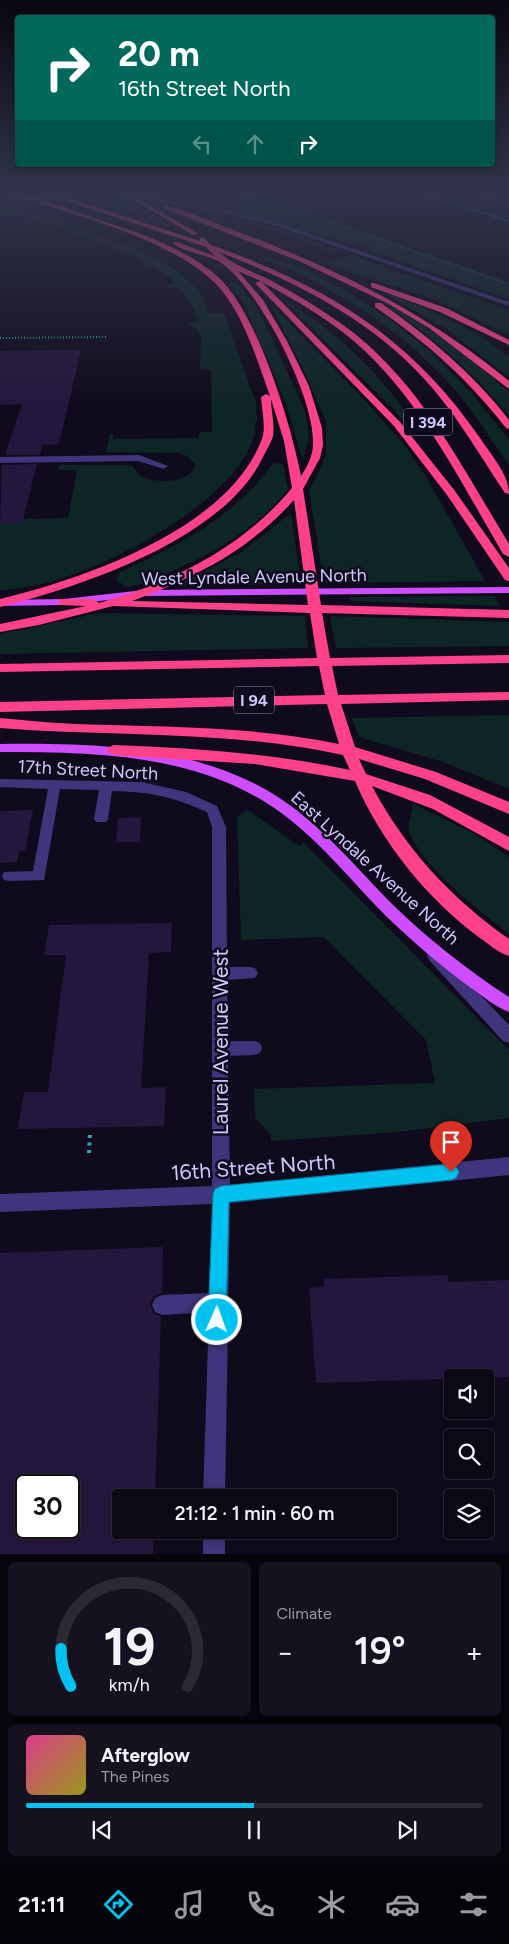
<!DOCTYPE html>
<html lang="en">
<head>
<meta charset="utf-8">
<style>
	:root { --surface:#0c0815; --page:#15111e; --text:#f1f3f6; --muted:#9a9aa0; --line:#2c2934; --accent:#00c2f1 }
	body { margin:0; font-family:Figtree,sans-serif; background:var(--page); color:var(--text); height:100vh; display:flex; flex-direction:column; font-size:19px; white-space:nowrap }
	* { box-sizing:border-box; margin:0 }
	p { font-size:16px; color:var(--muted) }
	.icon { flex:none; width:28px; height:28px; fill:none; stroke:currentColor; stroke-width:2; stroke-linecap:round; stroke-linejoin:round }
	.map { position:relative; height:1554px; overflow:hidden }
	.drawer { display:flex; flex-direction:column; gap:8px; padding:8px; background:#07040c; flex:1 }
	.drawer>* { flex:none }
	.guide { position:absolute; left:15px; top:15px; width:480px; height:152px; border-radius:5px; box-shadow:0 2px 8px #0003,0 0 0 1px var(--line); background:#00695c; color:#fff; overflow:hidden }
	.controls { position:absolute; left:444px; top:1369px; display:grid; gap:10px }
	.controls a { display:grid; place-items:center; width:50px; height:50px; border-radius:5px; background:var(--surface); box-shadow:0 2px 8px #0003,0 0 0 1px var(--line); font-size:25px }
	.speed { position:absolute; left:15px; top:1474px; display:flex; gap:10px; font-size:25px; font-weight:700; text-align:center }
	.speed>* { display:grid; place-content:center; width:65px; height:65px; border-radius:50%; background:var(--surface); box-shadow:0 2px 8px #0003,0 0 0 1px var(--line); line-height:1 }
	.speed .limit { border:2px solid #111; border-radius:8px; background:#fff; color:#111 }
	.pin { position:absolute; display:grid; place-items:center; width:42px; height:42px; color:#fff; margin:-51px -21px; border-radius:50% 50% 50% 0; rotate:-45deg; box-shadow:0 0 5px #0007 }
	.pin .icon { rotate:45deg }
	.me { position:absolute; width:55px; margin:-28px; rotate:2deg; stroke-linejoin:round; filter:drop-shadow(0 0 4px #0008) }
	.turn { display:flex; align-items:center; gap:18px; height:105px; padding:0 20px; font-size:22px }
	.turn .icon { width:65px; height:65px; stroke-width:2.5 }
	.turn b { display:block; font-size:35px; line-height:42px }
	.lanes { display:flex; align-items:center; height:48px; padding:0 20px; background:#0003; justify-content:center; gap:25px; direction:ltr }
	.lanes .off { opacity:.35 }
	.big { font-size:38px; font-weight:600; line-height:1.1 }
	.drawer .card { flex:1; display:flex; flex-direction:column; justify-content:center; gap:8px; min-width:0; padding:0 18px; border-radius:8px; background:var(--page) }
	.drawer .dial { align-items:center; gap:0 }
	.dial svg { height:130px; overflow:visible; fill:none; stroke:var(--line); stroke-width:7; stroke-linecap:round; text-anchor:middle }
	.dial text { fill:var(--text); stroke:none }
	.song { display:flex; align-items:center; gap:15px }
	.cover { width:60px; height:60px; border-radius:8px; background:linear-gradient(135deg,hsl(330 70% 55%),hsl(60 70% 35%)) }
	.played { height:5px; border-radius:2px; background:linear-gradient(90deg,var(--accent) 50%,var(--line) 50%) }
	.keys { display:flex; justify-content:space-around; direction:ltr }
	.heat { display:flex; justify-content:space-between; align-items:center; font-size:28px; direction:ltr }
	.drawer .tiles { flex:1; display:grid; gap:8px; grid-template-columns:1fr 1fr }
	.card:last-child { grid-column:span 2 }
	.trip { position:absolute; left:112px; top:1489px; width:285px; height:50px; border-radius:5px; background:var(--surface); box-shadow:0 2px 8px #0003,0 0 0 1px var(--line); font-weight:600; line-height:50px; text-align:center }
	.tabs { display:flex; height:80px; justify-content:space-around; align-items:center; background:#050308; color:var(--muted) }
	.tabs .icon { width:35px; height:35px }
	.tabs .active { color:var(--accent) }
	.tabs b { font-size:22px; color:var(--text) }
	.map>svg:first-child { display:block }
	.green { fill:#0e2526 }
	.building { fill:#23173d; fill-rule:evenodd }
	.lines { fill:none; stroke-linecap:round; stroke-linejoin:round }
	.path-far2 { stroke:#2ba9ae; stroke-width:1; stroke-dasharray:1 2; stroke-linecap:butt }
	.path-far1 { stroke:#2ba9ae; stroke-width:2; stroke-dasharray:1 2; stroke-linecap:butt }
	.path { stroke:#2ba9ae; stroke-width:4; stroke-dasharray:3 4.5; stroke-linecap:butt }
	.minor { fill:#3f357c; fill-rule:evenodd }
	.major { fill:#ce4dff; fill-rule:evenodd }
	.highway { fill:#ff418a; fill-rule:evenodd }
	.tram { stroke:#00c2f1; stroke-width:1 }
	.rail-casing { stroke:#00c2f1; stroke-width:2.5 }
	.rail { stroke:#100b1c; stroke-width:2; stroke-dasharray:5; stroke-linecap:butt }
	.route { fill:#00c2f1; stroke:#007e9d }
	.labels { text-anchor:middle; dominant-baseline:central; stroke-width:5; stroke-linejoin:round; paint-order:stroke }
	.shield { fill:#100b1c; stroke:#988ebb; stroke-width:1 }
	.shield-label { font-size:16px; font-weight:bold; fill:#d2c6ff }
	.street-label { font-size:18px; fill:#d2c6ff; stroke:#100b1c }
	.near-street-label { font-size:21px; fill:#d2c6ff; stroke:#100b1c }
</style>
</head>
<body>
<div class="map">
<svg width="509" height="1554" viewBox="0 0 509 1554">
	<rect width="100%" height="100%" fill="#100b1c"/>
	<g class="green">
		<path d="M57,190C101,190 125,196 162,220Z"/>
		<path d="M132,190H325L281,203L509,282V299L373,252L371,251L373,248L364,244H351L235,211L232,209L241,202C229,197 219,205 206,204C184,203 153,197 132,190Z"/>
		<path d="M0,203L144,252L167,264L189,281L201,293L208,310L205,313H224L256,403L257,421L254,424C258,431 251,445 247,453C210,518 74,589 0,590V524H22L23,519L68,518L77,470H58L60,465H130C135,468 136,473 141,476C154,484 194,484 195,463L187,456L179,453L106,452L110,433L113,434V439L198,438L200,432H212L211,370L200,369L201,334L196,328L187,324L197,322L193,307L179,287L169,288L166,285L175,282L162,272L132,255L83,236H71L74,233L23,215L16,217L15,215H0Z"/>
		<path d="M243,220L283,230L338,251L330,252L275,230H268Z"/>
		<path d="M351,255L509,310V335L431,298L321,263Z"/>
		<path d="M267,257L303,268L350,293L391,320L431,352L474,396L509,440V465C493,443 478,418 461,397C409,334 339,290 264,258Z"/>
		<path d="M236,282L254,304L268,330L305,411L309,436L303,461L285,401L244,304L230,283Z"/>
		<path d="M380,291C425,307 471,326 509,357V377L445,328Z"/>
		<path d="M369,294C420,321 467,353 509,392V416C469,367 422,328 369,294Z"/>
		<path d="M281,297C337,333 378,369 415,426L405,424L396,412Z"/>
		<path d="M270,303L371,407L406,447L428,480L485,581L324,583L309,491L319,472L326,453V421L305,373Z"/>
		<path d="M273,463L283,464L288,489C257,530 209,556 163,575C150,580 137,587 123,587L124,584L117,582L116,577L120,572C178,546 236,516 273,463Z"/>
		<path d="M291,513L301,584L175,586L242,552Z"/>
		<path d="M494,596L500,606L351,601L350,597Z"/>
		<path d="M99,613L305,616L308,648L0,654V634Z"/>
		<path d="M330,616L509,622V646L336,648Z"/>
		<path d="M509,715V789L443,762L359,737L352,718Z"/>
		<path d="M413,804L473,833L509,857V934C479,910 420,866 408,829Z"/>
		<path d="M248,810L299,846L304,843L509,1050V1118L398,1132L271,1141V1135L255,1118L254,1089L435,1083L426,1040L324,937L241,940L237,817Z"/>
	</g>
	<g class="building">
		<path d="M81,350L59,444L42,445L40,455H5L22,404L0,405V351Z"/>
		<path d="M37,464L22,524H0L2,465Z"/>
		<path d="M33,810L25,851H20L17,862L0,863V811Z"/>
		<path d="M141,817L140,842H116L118,818Z"/>
		<path d="M172,923L171,952L149,953L141,1088L166,1087L164,1126L18,1129L24,1092H48L66,955H44L49,925Z"/>
		<path d="M163,1247L162,1293L154,1296L150,1304L153,1313L161,1317L155,1498H121V1530H153V1554H0V1253ZM26,1485H69V1528H26Z"/>
		<path d="M448,1275L449,1282L509,1280V1377L316,1383L309,1288L324,1287V1279Z"/>
	</g>
	<g class="lines">
		<g class="path-far2">
			<path d="M284,193L292,190"/>
			<path d="M275,203L424,255L433,261"/>
			<path d="M432,258L509,284"/>
		</g>
		<path class="path-far1" d="M0,338L107,337"/>
		<path class="path" d="M89,1153L90,1132"/>
		<g class="minor">
			<path d="M94,190H102L213,207L266,190H272L219,209L275,222L509,302V306L271,224L219,212Z"/>
			<path d="M139,455L168,466L164,469L138,461L0,463V457Z"/>
			<path d="M0,779L142,782L186,792L217,806L226,827L227,967H250L255,968L258,973L255,978L227,980L228,1041H254L260,1043L262,1048L260,1053L254,1055L228,1056L230,1185L509,1157V1175L230,1203L225,1498H203L209,1312L162,1315L155,1312L152,1305L155,1298L162,1295L209,1293L212,1204L0,1212V1194L212,1186V827L207,812C171,796 150,792 112,791L108,819L106,822H96L94,819L99,790L60,789L44,880L9,881L4,880L2,876L4,872L33,871L48,789L0,787Z"/>
			<path d="M434,950L439,952L509,1025V1043L503,1041L429,960L427,956L429,952Z"/>
			<rect x="203" y="1530" width="22" height="24"/>
		</g>
		<g class="major">
			<path d="M509,587V593L144,596L64,605L0,606V600L64,599L144,590Z"/>
			<path d="M0,744C93,743 197,745 278,797C321,825 355,866 391,903C427,938 467,970 509,997V1012C495,1007 483,996 471,988C441,966 413,942 387,917C354,884 325,847 288,818C206,754 100,752 0,752Z"/>
		</g>
		<g class="highway">
			<path d="M0,190C22,190 72,210 94,218C137,232 182,246 217,276C257,311 291,424 301,476C307,467 313,456 313,444C315,398 261,293 224,265C210,254 187,254 172,243L177,242L215,256L206,247L33,190L50,192L200,241V238H204L211,245C326,286 410,336 480,438C491,455 509,474 509,494L505,493C482,459 461,422 434,390C378,323 299,283 219,252C233,265 251,271 268,279C295,293 321,309 346,327C420,382 462,467 509,544V557L503,554C462,484 425,409 366,352C336,323 299,302 262,282L400,422L455,491L509,568V581L505,580L447,495L394,426L255,283L261,281L238,271L263,300L287,341L309,386L322,428L323,445L320,458L303,489L321,605L509,610V618L322,613L330,658L509,655V663L332,666L338,695L509,692V700L341,704L355,747L436,772L509,802V814L425,779L359,759L366,774L430,795L509,837V851L433,809L372,786C405,849 452,899 509,939V956C498,953 489,944 480,938C427,899 381,842 355,781L255,764L113,755L106,750L113,745C192,748 272,753 350,770L343,755C231,730 114,737 0,728V718C25,720 51,723 76,724C164,727 253,726 339,744L327,704L0,712V702L325,695L319,666L0,672V664L317,658L310,613L113,606L39,625L0,632V624L86,606L60,605L58,602L60,599H93L99,603C173,582 242,548 292,488L284,441L271,399C271,410 275,425 273,436C271,443 266,451 263,457C224,539 83,586 0,607V599C86,578 228,529 262,439C266,428 262,409 261,397L266,394L270,396C257,360 246,322 223,292C184,241 61,210 0,192ZM294,500L308,605L132,601C196,577 248,551 294,500Z"/>
			<path d="M125,191L197,233L198,234L193,235L123,194Z"/>
			<path d="M165,205C192,213 218,224 244,234C341,271 428,314 509,381V389L429,328L387,303L299,261L163,208Z"/>
			<path d="M374,283L446,308L509,340V345L440,312L371,287V283Z"/>
			<path d="M375,303H381C429,337 473,373 509,420V429L506,428C469,380 425,341 375,307Z"/>
		</g>
		<path class="tram" d="M411,190L509,221"/>
		<defs>
			<path id="rail" d="M467,190L509,203"/>
		</defs>
		<use href="#rail" class="rail-casing"/>
		<use href="#rail" class="rail"/>
	</g>
	<linearGradient id="sky" x2="0" y2="1"><stop stop-color="#09060f"/><stop offset="0.47" stop-color="#31344b"/><stop offset="1" stop-color="#31344b" stop-opacity="0"/></linearGradient>
	<rect width="509" height="407" fill="url(#sky)"/>
	<path class="route" d="M451,1164L456,1166L459,1172L456,1178L451,1180L229,1202L226,1320L224,1327L217,1329L211,1327L208,1320L213,1194L215,1189L221,1186Z"/>
	<g class="labels">
		<g class="shield">
			<rect x="404" y="408.5" width="48" height="27" rx="4"/>
			<rect x="234" y="686.5" width="40" height="27" rx="4"/>
		</g>
		<g class="shield-label">
			<text x="428" y="422">I 394</text>
			<text x="254" y="700">I 94</text>
		</g>
		<g class="street-label">
			<text transform="translate(254 577) rotate(-1)">West Lyndale Avenue North</text>
			<text transform="translate(88 770) rotate(3)">17th Street North</text>
			<text transform="translate(375 868) rotate(42)">East Lyndale Avenue North</text>
		</g>
		<g class="near-street-label">
			<text transform="translate(220 1042) rotate(-90)">Laurel Avenue West</text>
			<text transform="translate(253 1167) rotate(-4)">16th Street North</text>
		</g>
	</g>
</svg>
<div class="controls">
<a><svg class="icon" aria-label="sound" viewBox="0 0 24 24"><path d="M4 9h4l5-4v14l-5-4H4zM17 9q2 3 0 6"/></svg></a>
<a><svg class="icon" aria-label="search" viewBox="0 0 24 24"><circle cx="10" cy="10" r="6"/><path d="M15 15l6 6"/></svg></a>
<a><svg class="icon" aria-label="layers" viewBox="0 0 24 24"><path d="M12 4l9 5-9 5-9-5zM3 14l9 5 9-5"/></svg></a>
</div>
<div class="speed"><div class="limit">30</div></div>
<div class="pin" style="left:451px;top:1172px;background:#d93025"><svg class="icon" aria-label="arrive" viewBox="0 0 24 24"><path d="M6 21V4h12l-3 4 3 4H6"/></svg></div>
<svg class="me" style="left:217px;top:1320px" viewBox="-20 -20 40 40"><circle r="17" fill="#00c2f1" stroke="#fff" stroke-width="3"/><path d="M0-11L8 9 0 5-8 9z" fill="#fff"/></svg>
<div class="trip">21:12 · 1 min · 60 m</div>
<div class="guide">
<div class="turn"><svg class="icon" aria-label="right" viewBox="0 0 24 24"><path d="M7 20v-9h11M14 6l5 5-5 5"/></svg><div><b>20 m</b>16th Street North</div></div>
<div class="lanes"><svg class="icon off" aria-label="left" viewBox="0 0 24 24"><path d="M17 20v-9H6M10 6l-5 5 5 5"/></svg><svg class="icon off" aria-label="ahead" viewBox="0 0 24 24"><path d="M12 20V5M6 11l6-6 6 6"/></svg><svg class="icon" aria-label="right" viewBox="0 0 24 24"><path d="M7 20v-9h11M14 6l5 5-5 5"/></svg></div>
</div>
</div>
<section class="drawer">
<div class="tiles">
<div class="card dial"><svg viewBox="0 0 100 80">
<path d="M14 69A42 42 0 1 1 86 69"/>
<path d="M14 69A42 42 0 0 1 8 46" stroke="#00c2f1"/>
<text x="50" y="56" font-size="32" font-weight="700">19</text>
<text x="50" y="72" font-size="11">km/h</text>
</svg></div>
<div class="card"><p>Climate</p>
<div class="heat"><a>−</a><b class="big">19°</b><a>+</a></div>
</div>
<div class="card">
<div class="song"><i class="cover"></i><div><b>Afterglow</b><p>The Pines</p></div></div>
<div class="played"></div>
<div class="keys"><svg class="icon" aria-label="previous" viewBox="0 0 24 24"><path d="M18 5L8 12l10 7zM5 5v14"/></svg><svg class="icon" aria-label="pause" viewBox="0 0 24 24"><path d="M8 5v14M16 5v14"/></svg><svg class="icon" aria-label="next" viewBox="0 0 24 24"><path d="M6 5l10 7-10 7zM19 5v14"/></svg></div>
</div>
</div>
</section>
<nav class="tabs">
<b>21:11</b>
<svg class="icon active" aria-label="directions" viewBox="0 0 24 24"><path d="M12 3l9 9-9 9-9-9zM9 14v-3h6M13 9l2 2-2 2"/></svg>
<svg class="icon" aria-label="music" viewBox="0 0 24 24"><path d="M9 18V5l10-2v13"/><circle cx="6" cy="18" r="3"/><circle cx="16" cy="16" r="3"/></svg>
<svg class="icon" aria-label="phone" viewBox="0 0 24 24"><path d="M5 4h4l2 5-3 2q2 4 5 5l2-3 5 2v4C11 20 4 13 5 4z"/></svg>
<svg class="icon" aria-label="climate" viewBox="0 0 24 24"><path d="M12 3v18M4 7l16 10M4 17L20 7"/></svg>
<svg class="icon" aria-label="car" viewBox="0 0 24 24"><path d="M5 17H2v-5l4-1 3-4h7l3 4 3 1v5h-3M9 17h6M6 11h13"/><circle cx="7" cy="17" r="2"/><circle cx="17" cy="17" r="2"/></svg>
<svg class="icon" aria-label="filters" viewBox="0 0 24 24"><path d="M4 7h16M4 17h16"/><circle cx="9" cy="7" r="2"/><circle cx="15" cy="17" r="2"/></svg>
</nav>
</body>
</html>
